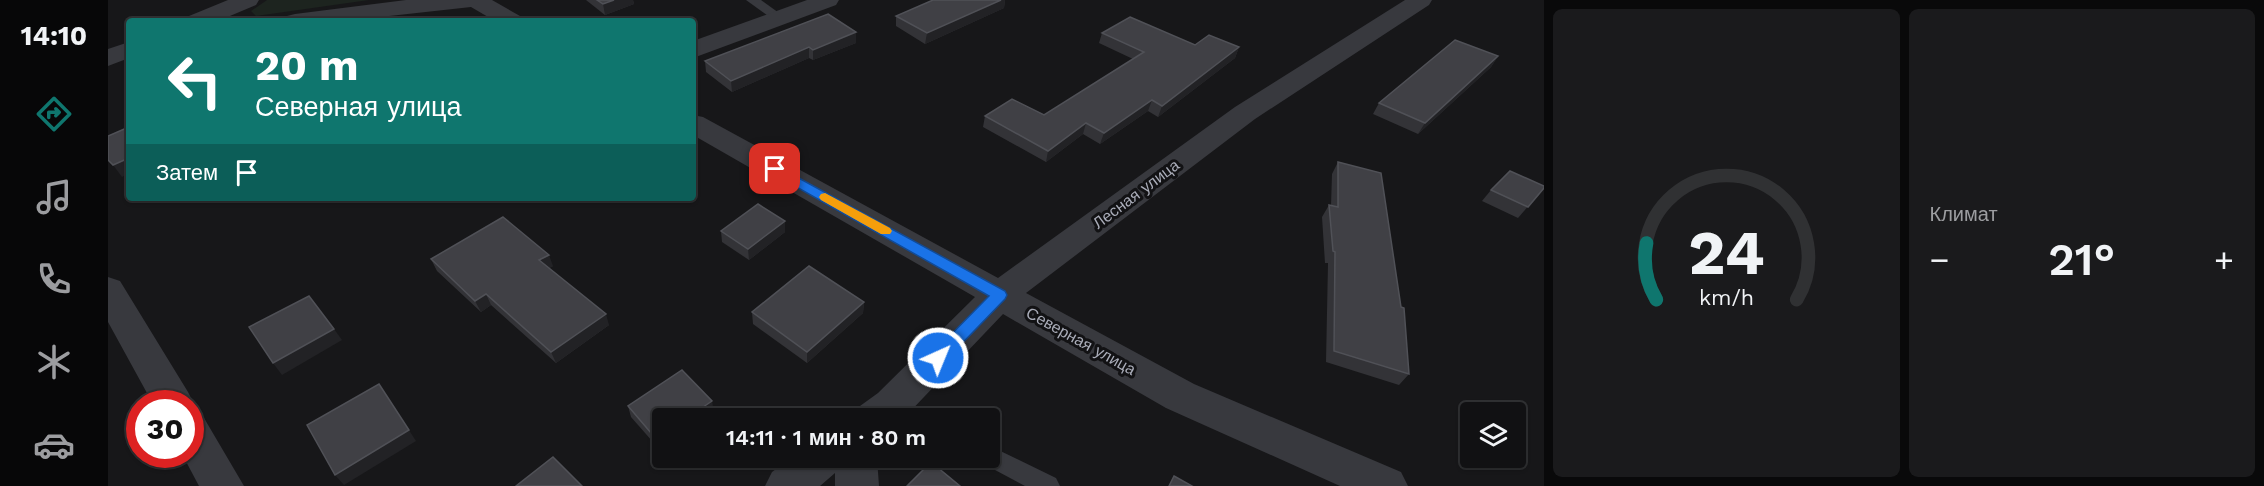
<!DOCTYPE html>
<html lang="ru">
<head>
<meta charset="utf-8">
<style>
	:root { --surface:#111113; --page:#1a1a1c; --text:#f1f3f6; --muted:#9c9da0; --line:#303133; --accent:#0f766e }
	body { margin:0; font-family:"Work Sans",sans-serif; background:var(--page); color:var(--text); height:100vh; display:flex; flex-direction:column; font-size:22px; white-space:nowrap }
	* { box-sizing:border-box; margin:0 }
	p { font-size:20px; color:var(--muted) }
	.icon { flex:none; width:33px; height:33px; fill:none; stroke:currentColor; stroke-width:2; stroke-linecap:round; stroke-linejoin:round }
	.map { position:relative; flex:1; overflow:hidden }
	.side { display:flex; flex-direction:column; gap:9px; padding:9px; background:#09090a; width:720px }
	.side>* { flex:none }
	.hud { position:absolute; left:18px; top:18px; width:570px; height:183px; border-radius:6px; box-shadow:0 2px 4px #0004,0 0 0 2px var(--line); background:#0f766e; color:#fff; overflow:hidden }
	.buttons { position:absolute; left:1352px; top:402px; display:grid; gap:12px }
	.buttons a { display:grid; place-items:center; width:66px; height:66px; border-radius:6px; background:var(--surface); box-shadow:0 2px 4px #0004,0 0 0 2px var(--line); font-size:30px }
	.speed { position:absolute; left:18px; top:390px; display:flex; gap:12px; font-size:30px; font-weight:700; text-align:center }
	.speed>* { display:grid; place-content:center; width:78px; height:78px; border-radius:50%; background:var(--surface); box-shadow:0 2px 4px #0004,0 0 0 2px var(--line); line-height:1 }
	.speed .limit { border:9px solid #d22; background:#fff; color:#111 }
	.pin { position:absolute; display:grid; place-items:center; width:51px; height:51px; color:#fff; margin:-26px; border-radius:12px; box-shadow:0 3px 9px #0006 }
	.me { position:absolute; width:66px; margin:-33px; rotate:44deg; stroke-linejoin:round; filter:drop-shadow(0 0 4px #0008) }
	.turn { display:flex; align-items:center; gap:21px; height:126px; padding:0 30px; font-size:27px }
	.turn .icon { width:78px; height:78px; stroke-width:2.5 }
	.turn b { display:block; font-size:42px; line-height:51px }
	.then { display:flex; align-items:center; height:57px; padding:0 30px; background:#0003; gap:12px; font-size:22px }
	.big { font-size:45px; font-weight:600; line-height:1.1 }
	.side .widget { flex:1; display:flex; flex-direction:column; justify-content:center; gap:9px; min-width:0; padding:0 21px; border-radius:9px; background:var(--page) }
	.side .dial { align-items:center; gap:0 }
	.dial svg { height:156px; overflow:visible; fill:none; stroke:var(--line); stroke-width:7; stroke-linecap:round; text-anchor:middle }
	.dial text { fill:var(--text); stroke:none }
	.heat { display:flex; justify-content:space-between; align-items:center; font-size:33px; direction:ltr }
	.side .tiles { flex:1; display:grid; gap:9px; grid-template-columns:repeat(2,1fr) }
	.trip { position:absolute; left:544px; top:408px; width:348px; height:60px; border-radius:6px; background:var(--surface); box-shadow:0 2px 4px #0004,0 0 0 2px var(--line); font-weight:600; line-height:60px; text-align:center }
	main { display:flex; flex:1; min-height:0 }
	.dock { display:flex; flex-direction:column; width:108px; justify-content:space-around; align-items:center; background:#070708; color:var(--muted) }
	.dock .icon { width:42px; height:42px }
	.dock .on { color:var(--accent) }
	.dock b { font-size:27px; color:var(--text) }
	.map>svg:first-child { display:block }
	.green { fill:#1d241f }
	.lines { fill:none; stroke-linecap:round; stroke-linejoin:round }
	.service { fill:#38393e; fill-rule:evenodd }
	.minor { fill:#38393e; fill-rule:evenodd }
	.tertiary { fill:#38393e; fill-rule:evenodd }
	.wall { fill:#333337 }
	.shaded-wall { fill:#222225 }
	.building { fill:#404045; stroke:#505157; stroke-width:1.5 }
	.route { fill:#1a73e8; stroke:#114b97; stroke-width:1.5 }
	.slow { fill:#f59e0b }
	.labels { text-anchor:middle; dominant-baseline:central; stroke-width:6; stroke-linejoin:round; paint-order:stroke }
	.street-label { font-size:16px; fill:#aaadb9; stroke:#121214 }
</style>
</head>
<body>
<main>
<nav class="dock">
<b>14:10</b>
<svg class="icon on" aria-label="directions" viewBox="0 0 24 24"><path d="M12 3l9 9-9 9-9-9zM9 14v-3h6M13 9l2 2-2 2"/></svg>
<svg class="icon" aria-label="music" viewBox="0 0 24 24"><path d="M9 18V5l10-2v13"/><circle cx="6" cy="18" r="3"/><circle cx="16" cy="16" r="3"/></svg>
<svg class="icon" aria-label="phone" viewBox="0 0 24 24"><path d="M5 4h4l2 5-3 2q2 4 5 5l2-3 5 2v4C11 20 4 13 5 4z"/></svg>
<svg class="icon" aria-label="climate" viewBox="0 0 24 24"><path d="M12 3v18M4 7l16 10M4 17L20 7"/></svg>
<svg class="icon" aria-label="car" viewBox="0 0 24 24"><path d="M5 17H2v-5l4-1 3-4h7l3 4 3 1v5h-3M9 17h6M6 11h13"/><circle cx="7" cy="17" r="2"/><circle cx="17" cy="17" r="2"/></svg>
</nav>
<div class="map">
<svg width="1436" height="486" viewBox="0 0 1436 486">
	<rect width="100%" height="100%" fill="#171719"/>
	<path class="green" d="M159,0H261L148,16L143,11Z"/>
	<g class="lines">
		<g class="service">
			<path d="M638,0H653L678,18L677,21H667Z"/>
			<path d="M784,396L818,411L821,418C804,418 782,423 773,405L776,398Z"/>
			<path d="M882,446L948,478L952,486H917L874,463L871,458H882Z"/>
		</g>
		<g class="minor">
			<path d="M298,0H384L412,16L416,21H387L363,7L236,21H175L179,16L187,14Z"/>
			<path d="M699,0H731L728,5L585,58V41Z"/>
			<path d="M1297,0H1324L1321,5L1147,119L918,293L1086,384L1293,472L1300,486H1232L1058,408L895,314L796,418H746L752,406L770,393L867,297L585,135V115L595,117L890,278L1127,107Z"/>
			<path d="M0,277L12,281L80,392L86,404L82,411V404H45L0,322Z"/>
			<path d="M82,413L96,418L136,486H91L74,454H82Z"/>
			<path d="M683,458H769L771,486H727V473L712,486H657L664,472Z"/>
		</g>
		<g class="tertiary">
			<path d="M120,0H151L148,5L110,21H77L81,16Z"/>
			<path d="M21,42V58L0,66V49Z"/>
		</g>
	</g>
	<g class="wall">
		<path d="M478,0H525L526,4L497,15Z"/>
		<path d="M825,0H897L896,8L817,44L788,26V16Z"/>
		<path d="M720,14L748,43L705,60L701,58L624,92L598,72L597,61Z"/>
		<path d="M994,33L1087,45L1131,47L1127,58L1050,117L1040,111L992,144L975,134L938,162L875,127L877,116L936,115L1025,59L991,43Z"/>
		<path d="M1390,56L1383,67L1310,134L1265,114L1271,103Z"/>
		<path d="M1230,162L1301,374L1291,385L1218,362L1220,263H1217L1214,217L1221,205L1223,206L1224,174Z"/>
		<path d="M1436,188L1410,218L1374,201L1383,190Z"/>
		<path d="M677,221V232L641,260L614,242L613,231Z"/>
		<path d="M323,259L445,266L441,268L501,325L448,363L383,305L373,312L329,271Z"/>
		<path d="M756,302L755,313L699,363L645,324L644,312Z"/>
		<path d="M520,406L606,412L552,450L523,417Z"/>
	</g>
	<g class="shaded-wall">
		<path d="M506,0H525L526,4L497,15L495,4Z"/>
		<path d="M893,0H897L896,8L817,44L819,33Z"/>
		<path d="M748,32V43L705,60V50Z"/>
		<path d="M701,47V58L624,92L623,81Z"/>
		<path d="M1131,47L1127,58L1050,117L1054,106Z"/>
		<path d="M1390,56L1383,67L1310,134L1317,123Z"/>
		<path d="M1044,100L1040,111L992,144L996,133Z"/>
		<path d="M978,123L975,134L938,162L940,151Z"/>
		<path d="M21,158V173L14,177L5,165Z"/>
		<path d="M677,221V232L641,260L640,249Z"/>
		<path d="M441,255L445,266L435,272L431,260Z"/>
		<path d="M378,294L383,305L373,312L367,301Z"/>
		<path d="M756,302L755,313L699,363V352Z"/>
		<path d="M498,314L501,325L448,363L443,352Z"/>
		<path d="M226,329L234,340L174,375L165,363Z"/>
		<path d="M271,384L308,441L236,485L227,475Z"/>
		<path d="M604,401L606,412L597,418H579Z"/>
		<path d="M555,436V448L552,450L549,440Z"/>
	</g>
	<g class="building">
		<path d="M489,0H506L495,4Z"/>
		<path d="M825,0H893L819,33L788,16Z"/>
		<path d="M720,14L748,32L705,50L701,47L623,81L597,61Z"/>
		<path d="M1022,17L1087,45L1101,35L1131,47L1054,106L1044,100L996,133L978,123L940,151L877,116L904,99L936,115L1036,52L994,33Z"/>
		<path d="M1347,40L1390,56L1317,123L1271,103Z"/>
		<path d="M21,127V158L5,165L0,160V136Z"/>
		<path d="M1230,162L1273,173L1293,307L1296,308L1301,374L1226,351L1227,252L1225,251L1221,205L1230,207Z"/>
		<path d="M1402,171L1436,186V188L1420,207L1383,190Z"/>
		<path d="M650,204L677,221L640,249L613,231Z"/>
		<path d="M395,217L441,255L431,260L498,314L443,352L378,294L367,301L323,259Z"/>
		<path d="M701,266L756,302L699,352L644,312Z"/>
		<path d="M201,296L226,329L165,363L141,327Z"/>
		<path d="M574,370L604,401L579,418H555V436L549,440L520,406Z"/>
		<path d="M271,384L301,430L227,475L199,425Z"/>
		<path d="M445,457L474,486H408Z"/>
		<path d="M823,462L852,486H799Z"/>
		<path d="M1066,476L1084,486H1061Z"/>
	</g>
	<path class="route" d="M667,165L897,291L899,295L897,299L836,362L830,364L825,362L822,358L825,353L881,296L662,172L661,169L662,166Z"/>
	<path class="slow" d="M717,193L782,228L784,231L782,234H773L713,200L711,197L713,194Z"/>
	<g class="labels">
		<g class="street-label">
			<text transform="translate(1028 194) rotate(-37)">Лесная улица</text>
			<text transform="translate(973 341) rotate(29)">Северная улица</text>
		</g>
	</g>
</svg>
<div class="buttons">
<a><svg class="icon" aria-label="layers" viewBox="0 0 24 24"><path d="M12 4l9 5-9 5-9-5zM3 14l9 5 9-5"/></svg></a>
</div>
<div class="speed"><div class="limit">30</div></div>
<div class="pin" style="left:667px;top:169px;background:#d93025"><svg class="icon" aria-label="arrive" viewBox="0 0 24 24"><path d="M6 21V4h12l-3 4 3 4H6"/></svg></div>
<svg class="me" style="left:830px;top:358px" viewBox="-20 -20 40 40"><circle r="17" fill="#1a73e8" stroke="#fff" stroke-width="3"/><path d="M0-11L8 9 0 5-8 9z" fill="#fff"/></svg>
<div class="trip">14:11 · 1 мин · 80 m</div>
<div class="hud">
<div class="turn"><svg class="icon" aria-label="left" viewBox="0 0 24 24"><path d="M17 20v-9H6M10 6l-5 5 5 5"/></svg><div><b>20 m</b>Северная улица</div></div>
<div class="then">Затем<svg class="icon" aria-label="arrive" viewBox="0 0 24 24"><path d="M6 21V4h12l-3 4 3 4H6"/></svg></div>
</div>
</div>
<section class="side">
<div class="tiles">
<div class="widget dial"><svg viewBox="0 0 100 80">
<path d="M14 69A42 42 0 1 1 86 69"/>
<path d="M14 69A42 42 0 0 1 9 40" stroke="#0f766e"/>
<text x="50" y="56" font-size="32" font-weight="700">24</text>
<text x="50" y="72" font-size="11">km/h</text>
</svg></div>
<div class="widget"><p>Климат</p>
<div class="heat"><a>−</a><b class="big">21°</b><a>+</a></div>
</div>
</div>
</section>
</main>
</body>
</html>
